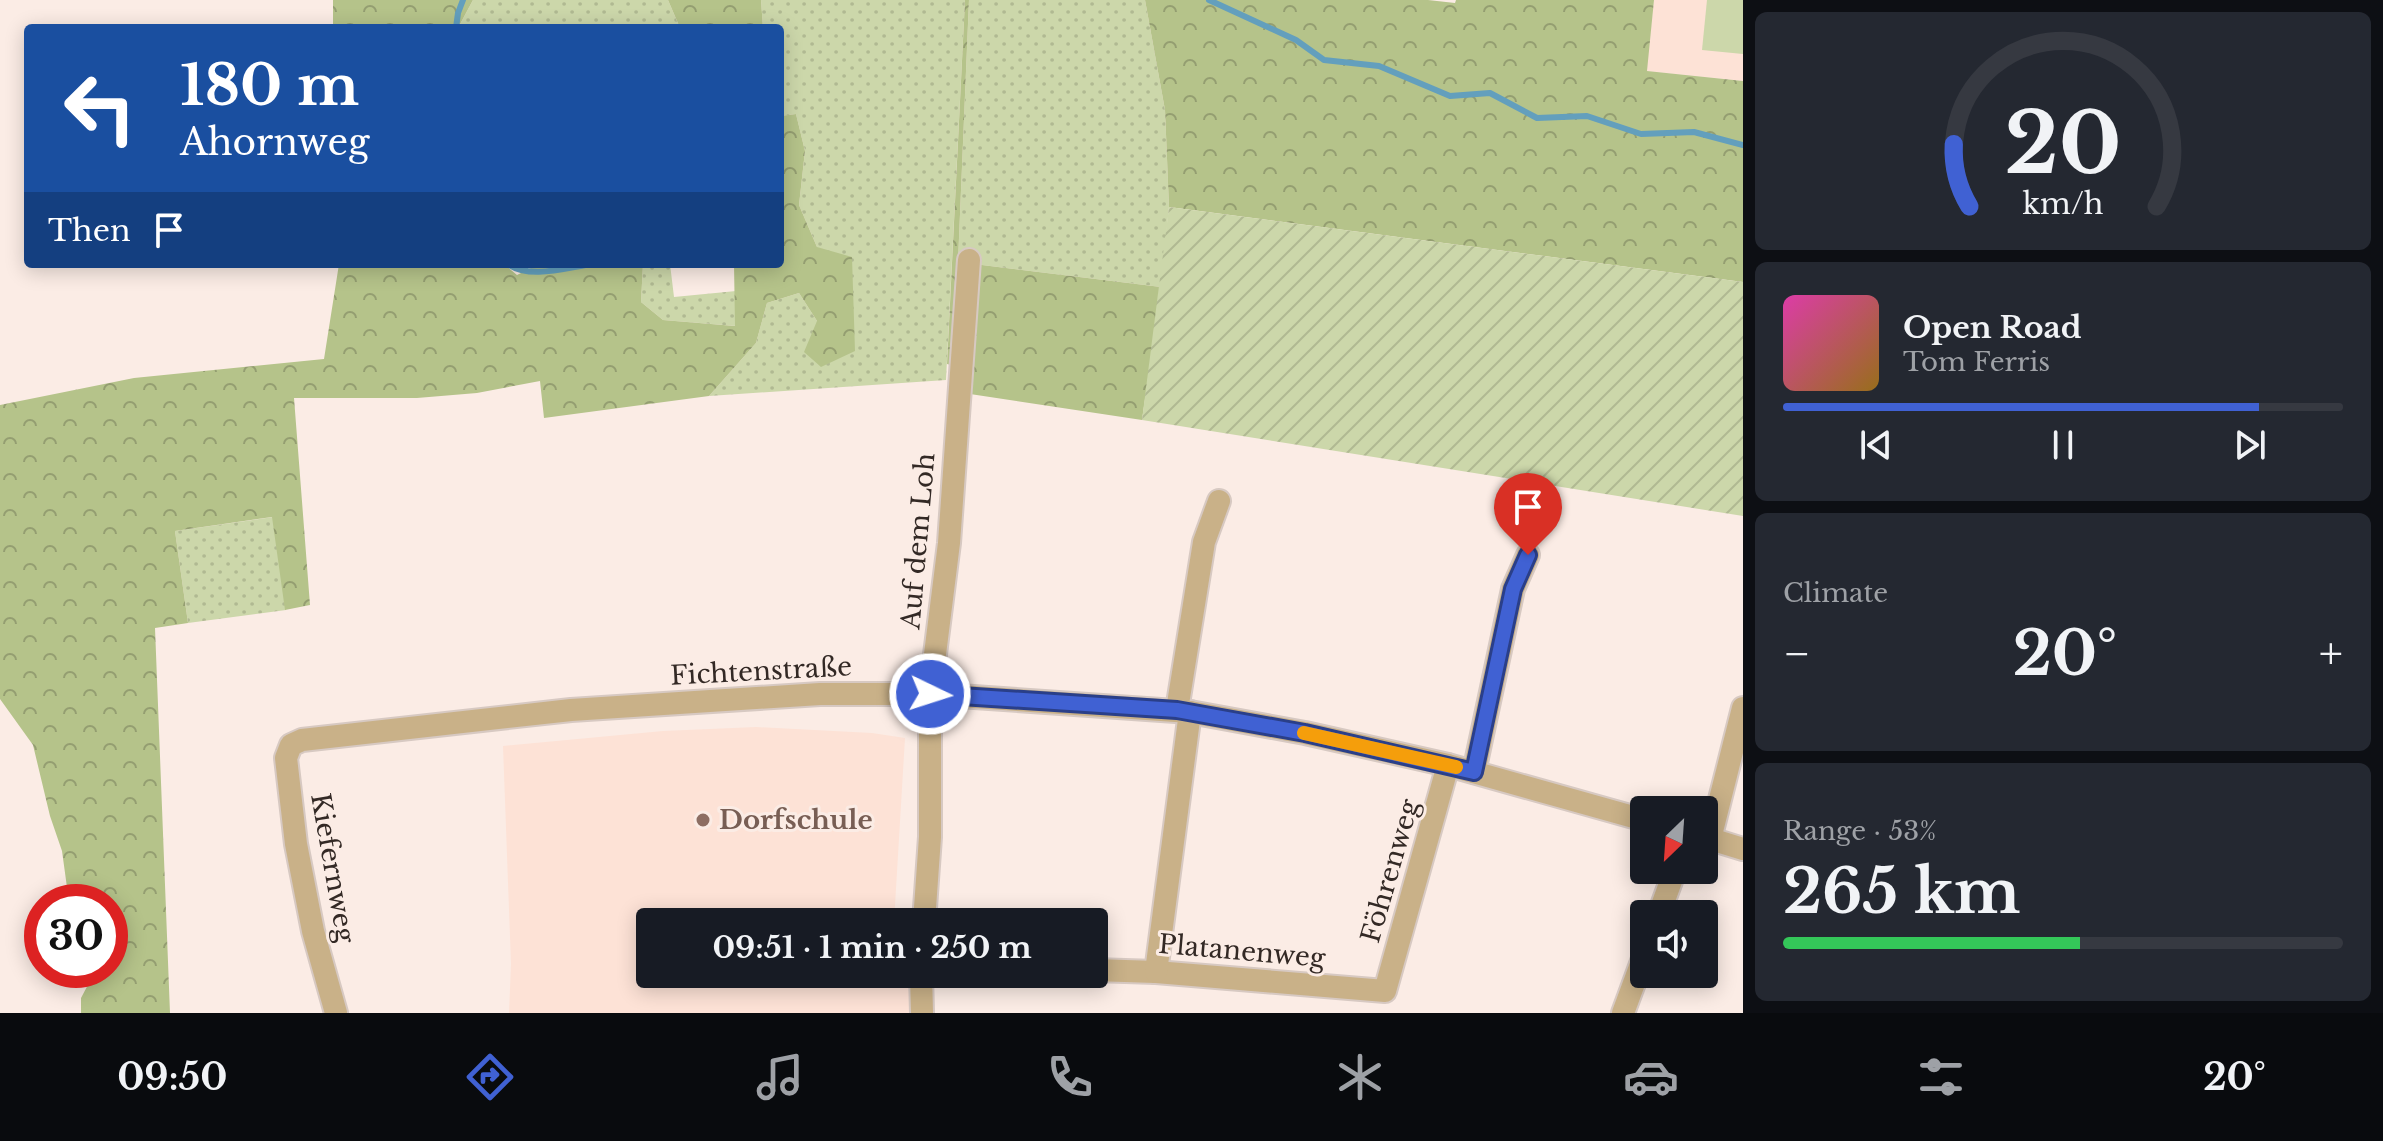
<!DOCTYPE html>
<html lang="en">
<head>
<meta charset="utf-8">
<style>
	:root { --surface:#171b24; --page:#242831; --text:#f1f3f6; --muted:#9ea1a6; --line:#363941; --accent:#4061d3 }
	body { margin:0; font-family:"Libre Baskerville",serif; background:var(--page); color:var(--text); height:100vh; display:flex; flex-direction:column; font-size:30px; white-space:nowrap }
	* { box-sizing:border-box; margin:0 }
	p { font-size:26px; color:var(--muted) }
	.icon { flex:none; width:44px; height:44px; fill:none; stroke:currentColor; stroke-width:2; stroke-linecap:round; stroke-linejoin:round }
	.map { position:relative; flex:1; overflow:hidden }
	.sheet { display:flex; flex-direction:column; gap:12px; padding:12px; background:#0d0f14; width:640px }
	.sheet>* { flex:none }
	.banner { position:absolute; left:24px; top:24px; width:760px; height:244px; border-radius:8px; box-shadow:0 4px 20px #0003; background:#1a4fa0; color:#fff; overflow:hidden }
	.needle { width:52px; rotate:205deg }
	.controls { position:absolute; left:1630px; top:796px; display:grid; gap:16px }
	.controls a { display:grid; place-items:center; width:88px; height:88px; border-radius:8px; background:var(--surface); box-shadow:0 4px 20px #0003; font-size:40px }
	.speed { position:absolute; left:24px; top:884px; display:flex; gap:16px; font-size:40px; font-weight:700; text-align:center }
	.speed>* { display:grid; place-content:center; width:104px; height:104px; border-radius:50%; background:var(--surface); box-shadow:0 4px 20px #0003; line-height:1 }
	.speed .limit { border:12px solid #d22; background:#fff; color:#111 }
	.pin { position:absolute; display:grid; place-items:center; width:68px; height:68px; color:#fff; margin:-82px -34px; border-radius:50% 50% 50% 0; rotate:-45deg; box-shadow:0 0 8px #0007 }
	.pin .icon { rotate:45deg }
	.me { position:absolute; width:88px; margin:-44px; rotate:94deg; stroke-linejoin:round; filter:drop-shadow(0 0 6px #0008) }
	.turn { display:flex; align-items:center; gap:28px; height:168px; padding:0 24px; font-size:36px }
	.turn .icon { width:104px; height:104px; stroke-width:2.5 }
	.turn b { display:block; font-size:56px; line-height:68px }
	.then { display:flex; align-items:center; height:76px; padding:0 24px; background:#0003; gap:16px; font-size:30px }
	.big { font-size:60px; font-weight:700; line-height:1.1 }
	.sheet .tile { flex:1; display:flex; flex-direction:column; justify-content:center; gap:12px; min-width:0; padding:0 28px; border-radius:12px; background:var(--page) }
	.sheet .dial { align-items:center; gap:0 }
	.dial svg { height:208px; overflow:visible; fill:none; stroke:var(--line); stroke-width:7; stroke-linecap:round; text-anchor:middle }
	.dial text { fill:var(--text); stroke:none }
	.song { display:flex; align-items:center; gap:24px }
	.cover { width:96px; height:96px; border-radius:12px; background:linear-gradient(135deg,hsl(320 70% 55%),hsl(40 70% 35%)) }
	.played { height:8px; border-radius:4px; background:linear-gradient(90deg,var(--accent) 85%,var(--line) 85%) }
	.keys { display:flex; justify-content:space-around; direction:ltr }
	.heat { display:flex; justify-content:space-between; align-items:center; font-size:44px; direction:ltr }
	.charge { height:12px; border-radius:6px; background:linear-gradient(90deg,#34c759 53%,var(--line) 0) }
	.trip { position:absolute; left:636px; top:908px; width:472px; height:80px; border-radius:8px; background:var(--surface); box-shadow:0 4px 20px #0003; font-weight:700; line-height:80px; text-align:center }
	.menu { display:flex; height:128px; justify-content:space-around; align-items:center; background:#090b0e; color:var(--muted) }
	.menu .icon { width:56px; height:56px }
	.menu .on { color:var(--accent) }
	.menu b { font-size:36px; color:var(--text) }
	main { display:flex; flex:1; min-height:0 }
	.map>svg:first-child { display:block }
	.built { fill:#fde2d6 }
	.grass { fill:url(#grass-dots) }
	.forest { fill:url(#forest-crowns) }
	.garden { fill:url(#garden-furrows) }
	.pitch { fill:#ccd7aa }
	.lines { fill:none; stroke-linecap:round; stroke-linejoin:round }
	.stream { stroke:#639fbd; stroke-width:6 }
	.minor-casing { stroke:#d7c9c2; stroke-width:26 }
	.minor { stroke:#c9b188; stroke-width:22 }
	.route-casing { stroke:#2a3f89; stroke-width:20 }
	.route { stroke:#4061d3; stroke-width:14 }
	.slow { stroke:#f59e0b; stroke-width:14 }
	.education-dot { fill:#8d6e63; stroke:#fbece5; stroke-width:3 }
	.labels { text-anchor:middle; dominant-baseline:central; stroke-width:6; stroke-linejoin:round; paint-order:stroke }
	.street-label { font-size:26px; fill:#332925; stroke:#fbece5 }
	.education-label { font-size:26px; font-weight:bold; fill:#785e54; stroke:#fbece5; text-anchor:start }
</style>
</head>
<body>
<main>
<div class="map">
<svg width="1743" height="1013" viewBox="0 0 1743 1013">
	<defs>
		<pattern id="grass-dots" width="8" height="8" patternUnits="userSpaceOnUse" patternTransform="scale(2)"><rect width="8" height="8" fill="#ccd7aa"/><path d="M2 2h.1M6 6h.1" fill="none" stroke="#b0b992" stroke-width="1.8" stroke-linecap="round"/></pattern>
		<pattern id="forest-crowns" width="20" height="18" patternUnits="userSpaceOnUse" patternTransform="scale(2)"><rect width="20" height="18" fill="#b5c38a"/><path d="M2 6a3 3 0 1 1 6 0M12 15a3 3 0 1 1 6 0" fill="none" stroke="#949e71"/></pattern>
		<pattern id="garden-furrows" width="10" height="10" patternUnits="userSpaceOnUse" patternTransform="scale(2)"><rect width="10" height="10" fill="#ccd7aa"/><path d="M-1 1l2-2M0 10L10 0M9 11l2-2" fill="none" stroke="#b0b992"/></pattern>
	</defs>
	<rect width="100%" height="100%" fill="#fbece5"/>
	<g class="built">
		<path d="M1654,0H1743V81L1646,71Z"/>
		<path d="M756,727L872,733L905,738L894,922H650V974H909V1013H509L511,964L503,746L663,731Z"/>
	</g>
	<g class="grass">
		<path d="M473,0H668L680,28H458Z"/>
		<path d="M761,0H965L946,380L709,396L756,343L767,303L799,293L817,321L821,366L817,247L799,205L805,151L796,114L780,116V28H763Z"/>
		<path d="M969,0H1145L1165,110L1169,207L1161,287L958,262Z"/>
		<path d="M643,264H670L674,297L736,291V326L663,320L641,302Z"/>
		<path d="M273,517L286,610L188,623L175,531Z"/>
	</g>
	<g class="forest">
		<path d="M333,0H473L458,28H333Z"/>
		<path d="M668,0H761L763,28H680Z"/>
		<path d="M965,0H969L958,262L1161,287L1142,420L970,394L973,371L947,364Z"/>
		<path d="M1145,0H1428L1455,3L1456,0H1654L1647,71L1743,81V282L1169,207L1165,110Z"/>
		<path d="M796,114L805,151L799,205L817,247L852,257L855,351L821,367L804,352L817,321L799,293L767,303L756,343L709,396L544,418L540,381L477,393L417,398H294L310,605L285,610L272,517L175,531L188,623L155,628L170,1013H81V998L91,979L85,970H110V902H69L62,851L50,816L33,745L0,699V405L134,378L324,359L339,264H504L517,275L539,264H643L641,302L663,320L735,326L734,264H780V116Z"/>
	</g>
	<path class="garden" d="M1169,207L1743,282V516L1142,420Z"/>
	<path class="pitch" d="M1707,0H1743V54L1702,50Z"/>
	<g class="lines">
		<g class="stream">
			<path d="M1209,0L1296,40L1324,60L1379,66L1450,96L1490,93L1537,118L1587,116L1641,134L1694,132L1743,145"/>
			<path d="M456,28L458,13L463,0"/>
			<path d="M508,264C530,280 568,267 593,264"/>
		</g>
		<defs>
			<g id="minor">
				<path d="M1177,710L1204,542L1219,501"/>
				<path d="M1474,772L1513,589L1528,555"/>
				<path d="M1704,837L1743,849"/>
				<path d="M1710,839L1743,708"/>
				<path d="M1659,914L1675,870"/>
				<path d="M924,922L930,837V694L949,543L969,260"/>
				<path d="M1094,970L1156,972L1385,991L1448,765"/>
				<path d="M1156,972L1190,712"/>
				<path d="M921,974L922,1013"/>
				<path d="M336,1013L313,931L296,844L286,758L291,745L302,740L571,710L820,694H930L1190,712L1305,733L1448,765L1644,820"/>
				<path d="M1623,1013L1644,956"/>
			</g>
		</defs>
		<use href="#minor" class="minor-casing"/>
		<use href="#minor" class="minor"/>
	</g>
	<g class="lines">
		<defs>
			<path id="route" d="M930,694L1177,710L1305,733L1474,772L1513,589L1528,555"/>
		</defs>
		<use href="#route" class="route-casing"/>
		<use href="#route" class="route"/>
		<path class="slow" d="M1304,733L1456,767"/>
	</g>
	<circle class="education-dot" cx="703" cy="820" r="8"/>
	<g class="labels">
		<g class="street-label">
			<text transform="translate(918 541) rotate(-85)">Auf dem Loh</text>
			<text transform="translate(761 671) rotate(-3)">Fichtenstraße</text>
			<text transform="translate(333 868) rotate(80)">Kiefernweg</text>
			<text transform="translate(1390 871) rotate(-74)">Föhrenweg</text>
			<text transform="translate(1242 951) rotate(5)">Platanenweg</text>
		</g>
		<g class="education-label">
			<text x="719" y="820">Dorfschule</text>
		</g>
	</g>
</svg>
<div class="controls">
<a><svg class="needle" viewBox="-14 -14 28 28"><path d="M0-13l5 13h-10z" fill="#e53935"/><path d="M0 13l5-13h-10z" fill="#9ea1a6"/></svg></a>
<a><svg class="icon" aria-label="sound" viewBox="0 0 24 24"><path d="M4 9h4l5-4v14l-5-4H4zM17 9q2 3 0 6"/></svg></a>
</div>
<div class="speed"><div class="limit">30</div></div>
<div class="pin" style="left:1528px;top:555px;background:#d93025"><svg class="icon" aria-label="arrive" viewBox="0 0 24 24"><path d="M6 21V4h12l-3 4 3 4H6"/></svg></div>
<svg class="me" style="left:930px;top:694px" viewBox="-20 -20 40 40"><circle r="17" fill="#4061d3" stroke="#fff" stroke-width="3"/><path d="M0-11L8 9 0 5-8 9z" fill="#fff"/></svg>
<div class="trip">09:51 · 1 min · 250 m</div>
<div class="banner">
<div class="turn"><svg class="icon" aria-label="left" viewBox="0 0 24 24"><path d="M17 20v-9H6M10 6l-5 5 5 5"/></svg><div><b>180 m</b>Ahornweg</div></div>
<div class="then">Then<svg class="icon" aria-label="arrive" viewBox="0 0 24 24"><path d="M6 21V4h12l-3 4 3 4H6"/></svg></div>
</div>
</div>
<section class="sheet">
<div class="tile dial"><svg viewBox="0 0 100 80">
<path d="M14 69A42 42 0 1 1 86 69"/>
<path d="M14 69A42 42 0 0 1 8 45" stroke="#4061d3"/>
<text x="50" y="56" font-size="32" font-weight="700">20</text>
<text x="50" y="72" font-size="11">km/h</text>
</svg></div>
<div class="tile">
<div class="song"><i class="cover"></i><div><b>Open Road</b><p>Tom Ferris</p></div></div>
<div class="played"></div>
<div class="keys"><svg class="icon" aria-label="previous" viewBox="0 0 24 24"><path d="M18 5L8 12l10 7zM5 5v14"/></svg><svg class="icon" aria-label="pause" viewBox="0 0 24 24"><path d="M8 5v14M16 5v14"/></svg><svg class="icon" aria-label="next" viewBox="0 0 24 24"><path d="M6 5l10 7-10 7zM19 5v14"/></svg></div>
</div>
<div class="tile"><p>Climate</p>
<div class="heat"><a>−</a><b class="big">20°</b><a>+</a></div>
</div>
<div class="tile"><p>Range · 53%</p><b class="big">265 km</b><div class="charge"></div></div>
</section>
</main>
<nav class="menu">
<b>09:50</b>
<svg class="icon on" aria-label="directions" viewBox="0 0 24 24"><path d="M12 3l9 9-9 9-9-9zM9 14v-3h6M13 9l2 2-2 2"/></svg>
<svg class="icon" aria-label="music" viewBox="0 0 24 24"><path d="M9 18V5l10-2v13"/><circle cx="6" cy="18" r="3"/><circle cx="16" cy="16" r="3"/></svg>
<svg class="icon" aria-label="phone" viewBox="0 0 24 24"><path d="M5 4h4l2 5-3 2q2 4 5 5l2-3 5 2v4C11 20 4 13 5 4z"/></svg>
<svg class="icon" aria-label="climate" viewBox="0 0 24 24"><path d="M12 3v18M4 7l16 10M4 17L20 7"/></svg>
<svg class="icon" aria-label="car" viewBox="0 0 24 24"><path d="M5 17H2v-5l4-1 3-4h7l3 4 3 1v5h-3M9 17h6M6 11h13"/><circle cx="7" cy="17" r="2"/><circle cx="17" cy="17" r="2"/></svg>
<svg class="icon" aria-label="filters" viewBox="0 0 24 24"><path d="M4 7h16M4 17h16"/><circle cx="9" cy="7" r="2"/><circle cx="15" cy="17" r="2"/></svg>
<b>20°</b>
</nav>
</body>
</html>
